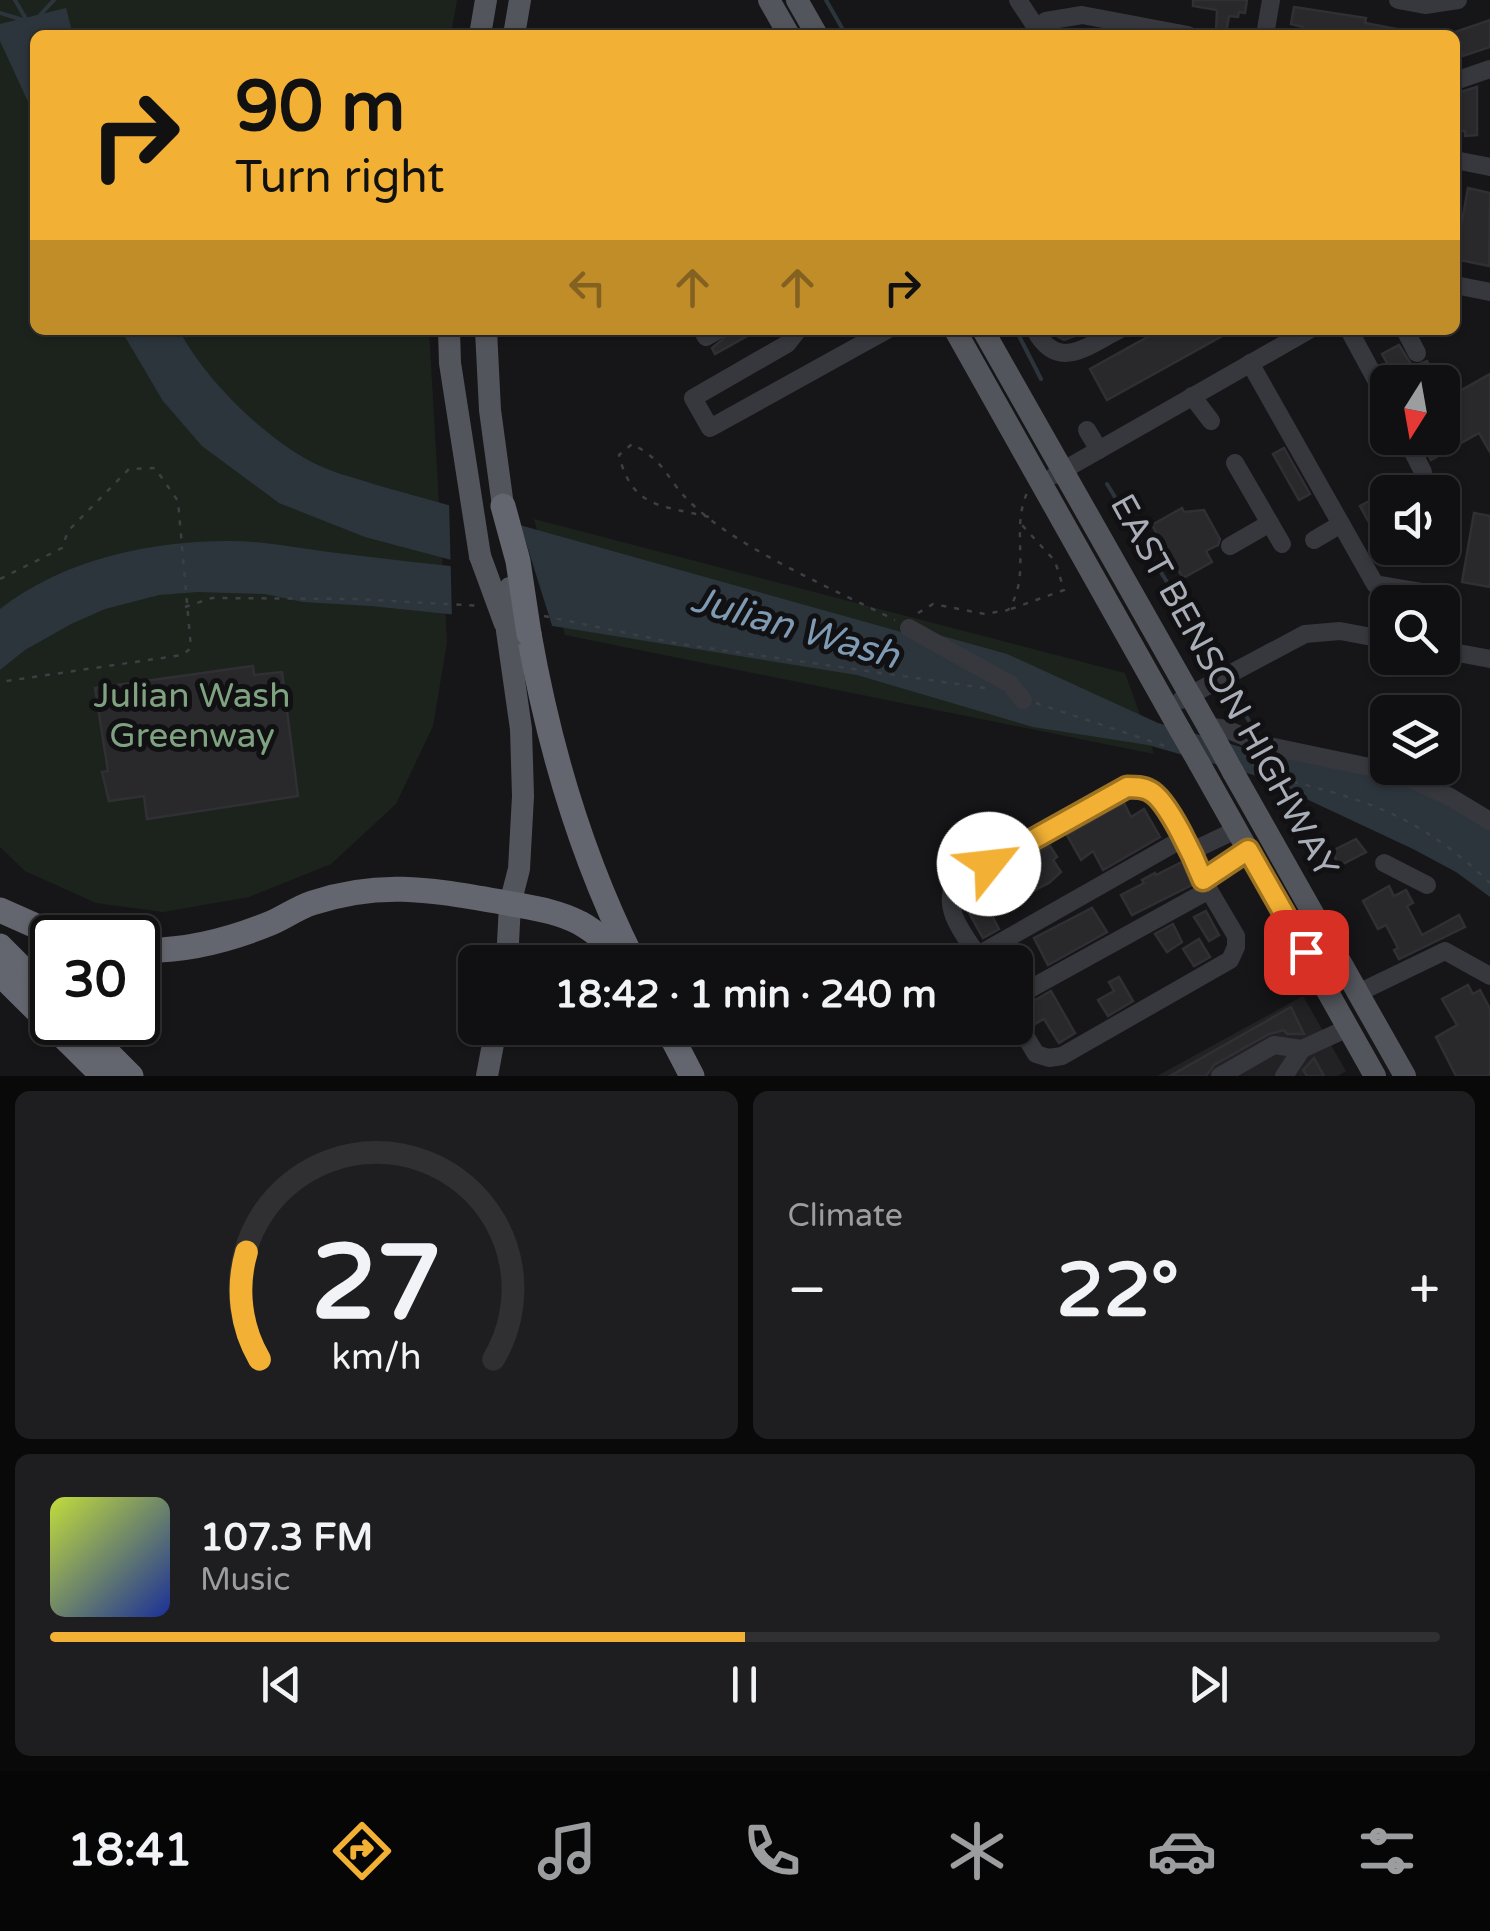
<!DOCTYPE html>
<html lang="en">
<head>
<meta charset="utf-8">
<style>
	:root { --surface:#101012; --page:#1e1e20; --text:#f1f3f6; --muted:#9c9d9f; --line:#303032; --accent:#f2b134 }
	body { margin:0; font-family:"Varela Round",sans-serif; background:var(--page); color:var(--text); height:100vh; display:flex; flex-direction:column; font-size:38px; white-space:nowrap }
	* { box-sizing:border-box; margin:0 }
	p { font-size:32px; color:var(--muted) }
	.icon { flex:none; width:55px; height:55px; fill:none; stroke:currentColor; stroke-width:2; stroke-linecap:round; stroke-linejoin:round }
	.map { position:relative; height:1076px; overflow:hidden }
	.sheet { display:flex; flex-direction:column; gap:15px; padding:15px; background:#09090a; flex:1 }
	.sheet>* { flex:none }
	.hud { position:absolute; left:30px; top:30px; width:1430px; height:305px; border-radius:15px; box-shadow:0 2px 8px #0004,0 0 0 2px var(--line); background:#f2b134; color:#111; overflow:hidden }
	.needle { width:65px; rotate:191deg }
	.fabs { position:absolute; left:1370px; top:365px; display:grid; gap:20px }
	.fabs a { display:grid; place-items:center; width:90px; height:90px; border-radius:15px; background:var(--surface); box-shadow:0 2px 8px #0004,0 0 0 2px var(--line); font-size:50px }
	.speed { position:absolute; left:30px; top:915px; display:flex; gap:20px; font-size:50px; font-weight:700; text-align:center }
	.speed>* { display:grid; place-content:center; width:130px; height:130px; border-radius:50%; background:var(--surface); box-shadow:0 2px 8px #0004,0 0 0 2px var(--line); line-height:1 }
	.speed .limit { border:5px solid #111; border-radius:15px; background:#fff; color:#111 }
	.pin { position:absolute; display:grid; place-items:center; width:85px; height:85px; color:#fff; margin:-42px; border-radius:20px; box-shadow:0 5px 15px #0006 }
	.me { position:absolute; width:110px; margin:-55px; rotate:61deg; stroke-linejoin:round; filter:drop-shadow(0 0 8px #0008) }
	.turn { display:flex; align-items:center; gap:35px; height:210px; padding:0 40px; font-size:45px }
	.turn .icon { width:130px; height:130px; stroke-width:2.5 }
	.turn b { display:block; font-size:70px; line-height:85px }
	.lanes { display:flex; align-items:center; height:95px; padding:0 40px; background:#0003; justify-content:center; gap:50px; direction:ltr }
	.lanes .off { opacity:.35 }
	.big { font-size:75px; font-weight:700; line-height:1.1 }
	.sheet .widget { flex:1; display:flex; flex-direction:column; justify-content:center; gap:15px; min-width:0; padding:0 35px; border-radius:15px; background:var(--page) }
	.sheet .dial { align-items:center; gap:0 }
	.dial svg { height:260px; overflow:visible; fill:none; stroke:var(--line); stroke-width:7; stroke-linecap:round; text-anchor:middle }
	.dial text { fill:var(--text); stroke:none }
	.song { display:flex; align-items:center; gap:30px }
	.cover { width:120px; height:120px; border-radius:15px; background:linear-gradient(135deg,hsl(70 70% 55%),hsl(230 70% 35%)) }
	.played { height:10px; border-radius:5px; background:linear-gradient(90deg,var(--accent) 50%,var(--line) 50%) }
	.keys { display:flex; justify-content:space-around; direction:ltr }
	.heat { display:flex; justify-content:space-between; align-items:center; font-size:55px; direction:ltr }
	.sheet .tiles { flex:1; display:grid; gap:15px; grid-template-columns:1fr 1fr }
	.widget:last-child { grid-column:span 2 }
	.trip { position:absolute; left:458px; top:945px; width:575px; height:100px; border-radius:15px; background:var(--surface); box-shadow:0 2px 8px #0004,0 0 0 2px var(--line); font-weight:700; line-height:100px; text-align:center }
	.menu { display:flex; height:160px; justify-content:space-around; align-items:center; background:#060607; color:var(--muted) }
	.menu .icon { width:70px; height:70px }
	.menu .current { color:var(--accent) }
	.menu b { font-size:45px; color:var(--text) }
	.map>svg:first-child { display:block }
	.built { fill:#222225 }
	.green { fill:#1c231d }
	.water { fill:#2c353c }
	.pier { fill:#161618 }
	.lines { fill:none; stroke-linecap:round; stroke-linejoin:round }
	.stream { stroke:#2c353c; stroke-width:4 }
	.building { fill:#29292c; stroke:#303034; stroke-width:2.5 }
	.path { stroke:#3d3f44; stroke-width:2.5; stroke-dasharray:5 8; stroke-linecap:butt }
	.minor { stroke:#37383d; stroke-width:18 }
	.major { stroke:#53555c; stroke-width:22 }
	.highway { stroke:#63666e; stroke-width:25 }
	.major-bridge { stroke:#53555c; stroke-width:22 }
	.highway-bridge { stroke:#63666e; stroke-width:25 }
	.route-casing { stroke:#9d7322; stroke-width:25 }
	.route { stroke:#f2b134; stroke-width:18 }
	.labels { text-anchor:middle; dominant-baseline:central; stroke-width:10; stroke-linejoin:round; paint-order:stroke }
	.street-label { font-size:35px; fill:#a8adb8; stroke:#111113 }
	.park-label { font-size:35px; fill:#7fa381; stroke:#111113 }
	.water-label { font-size:38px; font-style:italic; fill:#7f9bb3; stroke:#111113 }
</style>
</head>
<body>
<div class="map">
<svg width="1490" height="1076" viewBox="0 0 1490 1076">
	<rect width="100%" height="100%" fill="#161618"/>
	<path class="built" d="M1303,996L1346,1071L1338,1076H1157Z"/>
	<g class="green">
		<path d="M0,0H457L451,35H35V330H429L447,642L433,726L396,804L331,864L249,897L163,912L96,903L25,871L0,847Z"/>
		<path d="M534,519L1125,673L1154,754L565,635Z"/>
	</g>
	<g class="water">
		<path d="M66,8L73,35H35V117L0,41V24Z"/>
		<path d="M121,330H179C205,380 269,443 320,466C337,474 356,478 373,484L912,635L921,630L1007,654L1158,723L1265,754L1371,770L1416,785L1490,826V897L1456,872L1413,849L1257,776L1148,745L1033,727L857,675L534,623L371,606L303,602L265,594L197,592L159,595L105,609L71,624L25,650L0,670V609C64,559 151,541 230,541C265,541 302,549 337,553C387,559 438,565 489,570L365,537L279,503L202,446L163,401Z"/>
	</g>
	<path class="pier" d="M449,500L519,520L554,632L452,619Z"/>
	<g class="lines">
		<g class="stream">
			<path d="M15,0L26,19"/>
			<path d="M826,0L846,35"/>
			<path d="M0,13L23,20"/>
			<path d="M40,15L54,0"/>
			<path d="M1016,330L1041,379"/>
			<path d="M1107,484L1222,672"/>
			<path d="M1226,681L1256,733"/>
		</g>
	</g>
	<g class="building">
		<path d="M1193,0H1247L1245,13L1239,12L1238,17L1229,16L1226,34L1216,32L1217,10L1193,6Z"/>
		<path d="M1294,7L1366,18L1365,23L1402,30L1401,35H1301L1303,27L1291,24Z"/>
		<path d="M1490,20V47L1463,56L1455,32Z"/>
		<path d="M1477,87V135L1465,136V131H1456L1455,101H1460V92Z"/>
		<path d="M1468,188L1490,193L1489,266L1455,259Z"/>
		<path d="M734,330H758L715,354L712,348Z"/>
		<path d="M1053,330H1091L1064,340L1053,334Z"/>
		<path d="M1160,330H1233L1107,400L1090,369Z"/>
		<path d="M1399,345L1411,364L1417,365L1427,361L1439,382H1392L1388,375L1392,372L1382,354Z"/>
		<path d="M1490,374V452L1479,433L1431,460L1420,438H1442V401Z"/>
		<path d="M1284,448L1310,494L1299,500L1273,454Z"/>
		<path d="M1412,478L1422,484L1427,492H1388V517L1371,526L1360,506Z"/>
		<path d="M1182,508L1184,512L1204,510L1220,539L1218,545L1206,551L1212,562L1183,578L1172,559L1166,562L1158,548L1163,545L1152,525Z"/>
		<path d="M1474,513L1490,516V587L1462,582Z"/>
		<path d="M253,666L254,675L282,672L298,796L147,819L144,796L109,801L102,772L108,771L95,688Z"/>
		<path d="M1124,803L1131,817L1144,809L1160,837L1103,870L1093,851L1081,860L1067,835Z"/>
		<path d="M1356,839L1366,852L1339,866L1332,851Z"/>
		<path d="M1050,846L1057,857L1053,860L1061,872L1049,883L1011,902L1005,891L985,902L999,929L983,938L963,902L965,892Z"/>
		<path d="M1182,862L1192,885L1132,915L1121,895L1144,883L1142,880L1155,873L1156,875Z"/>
		<path d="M1389,886L1394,896L1406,890L1413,903L1407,906L1422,935L1459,915L1465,927L1399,959L1394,950L1398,948L1386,925L1378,929L1363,901Z"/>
		<path d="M1092,908L1107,932L1048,965L1034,938Z"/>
		<path d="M1206,911L1219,935L1209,941L1194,917Z"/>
		<path d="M1173,924L1182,942L1167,952L1155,934Z"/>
		<path d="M1199,939L1210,957L1194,966L1183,949Z"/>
		<path d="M1119,977L1133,1001L1108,1016L1098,1000L1114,991L1109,982Z"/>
		<path d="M1468,985L1473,994L1480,990L1490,1009V1076H1456L1436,1037L1457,1025L1442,999Z"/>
		<path d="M1051,991L1075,1033L1059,1043L1044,1019L1033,1025L1024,1011L1023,1007Z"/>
		<path d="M1291,1007L1304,1034H1287L1284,1030L1269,1034L1214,1065L1206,1076H1170Z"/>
		<path d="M1314,1058L1324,1076H1307L1303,1070Z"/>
	</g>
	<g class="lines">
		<g class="path">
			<path d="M709,517C662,505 632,509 619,455L632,444C668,463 666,480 692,504C739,549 835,590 895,620"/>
			<path d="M0,579L62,548L68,531L129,469L155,468L178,501L191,648L182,655L0,682"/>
			<path d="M185,607L212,598L355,599L482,606"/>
			<path d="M1011,609L1064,590L1055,561L1021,524"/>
			<path d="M918,613L933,604L985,614L1008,610C1033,575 1009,529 1028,491"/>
			<path d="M544,616L680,644L985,688"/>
			<path d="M1036,703L1171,748"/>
			<path d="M1255,772C1357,798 1411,808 1490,883"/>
		</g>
		<g class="minor">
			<path d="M1018,0L1041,35"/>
			<path d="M1398,0L1425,5L1458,0"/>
			<path d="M1041,34L1046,21L1082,15L1188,35"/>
			<path d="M1265,35L1271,0"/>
			<path d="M1455,81L1490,69"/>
			<path d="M1455,160L1490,167"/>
			<path d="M1455,285L1490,292"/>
			<path d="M702,330L706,337L718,330"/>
			<path d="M798,330L787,344L693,398L710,428L887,330"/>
			<path d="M1035,330C1058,373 1088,345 1119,330"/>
			<path d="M1349,330L1388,402"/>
			<path d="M1405,330L1417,353"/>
			<path d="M1250,363L1375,584L1434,594L1432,602"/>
			<path d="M1192,396L1211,421"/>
			<path d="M1087,430L1099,450"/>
			<path d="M1406,438L1423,472"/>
			<path d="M1235,463L1282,544"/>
			<path d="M1055,475L1309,330"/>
			<path d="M1314,540L1341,524"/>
			<path d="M1230,546L1270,523"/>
			<path d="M909,628L1010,684L1023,700"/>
			<path d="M1442,650L1490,659"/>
			<path d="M1181,700L1305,634L1340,631L1388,640"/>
			<path d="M1207,726L1226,729L1264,745L1398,773L1450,797L1490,821"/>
			<path d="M1192,851L1238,829"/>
			<path d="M1384,863L1427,885"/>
			<path d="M1203,880L1248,849"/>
			<path d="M978,955L1184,838"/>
			<path d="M982,962C968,939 940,910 955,883L1127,787L1145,788L1156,793L1192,851L1203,880L1236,936V947L1230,960L1062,1056L1049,1058L1036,1054L1015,1019"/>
			<path d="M1358,993L1445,951L1490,976"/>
			<path d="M1015,997L1209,890"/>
			<path d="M1220,1076L1274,1045L1302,1049L1348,1028"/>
			<path d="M1284,1076L1302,1049"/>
		</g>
		<g class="major">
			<path d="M769,0L789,35"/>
			<path d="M797,0L817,35"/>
			<path d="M480,35L486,0"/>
			<path d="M514,35L520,0"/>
			<path d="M449,330L450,363L480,556"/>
			<path d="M486,330L490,410L503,506"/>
			<path d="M955,330L1180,730"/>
			<path d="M983,330L1215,739"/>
			<path d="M1199,763L1375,1076"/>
			<path d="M1233,772L1405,1076"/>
			<path d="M507,962L510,904L519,869L523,796L521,729L507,631"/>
			<path d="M487,1076L496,1028"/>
		</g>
		<g class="highway">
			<path d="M529,634C549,747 581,856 632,958"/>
			<path d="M0,910L63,938"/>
			<path d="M0,946L52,998"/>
			<path d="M138,950C184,952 227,941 271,923C285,917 297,908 312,903C384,879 436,891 507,903C533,908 557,911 580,923C598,933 613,948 627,962"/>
			<path d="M0,974L103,1076"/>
			<path d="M77,1022L131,1076"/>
			<path d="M667,1028L692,1076"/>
		</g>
		<g class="major-bridge">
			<path d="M480,556L505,624"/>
			<path d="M510,588L516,634"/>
			<path d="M1180,730L1199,763"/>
			<path d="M1215,739L1233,772"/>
		</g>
		<path class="highway-bridge" d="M503,506L518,561L529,634"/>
	</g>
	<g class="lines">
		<defs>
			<path id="route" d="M989,864L1127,787C1135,787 1143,787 1150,791C1168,800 1195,860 1203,880L1248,850L1306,952"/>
		</defs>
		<use href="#route" class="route-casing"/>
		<use href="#route" class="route"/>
	</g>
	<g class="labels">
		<g class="street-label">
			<text transform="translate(1224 686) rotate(61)">EAST BENSON HIGHWAY</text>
		</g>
		<g class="park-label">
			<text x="192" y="696">Julian Wash<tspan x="192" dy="40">Greenway</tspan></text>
		</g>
		<g class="water-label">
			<text transform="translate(795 628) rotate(16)">Julian Wash</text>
		</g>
	</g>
</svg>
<div class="fabs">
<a><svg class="needle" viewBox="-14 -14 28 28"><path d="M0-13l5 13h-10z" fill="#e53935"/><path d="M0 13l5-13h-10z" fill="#9c9d9f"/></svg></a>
<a><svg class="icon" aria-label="sound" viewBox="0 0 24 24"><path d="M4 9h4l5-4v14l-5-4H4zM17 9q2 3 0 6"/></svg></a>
<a><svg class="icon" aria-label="search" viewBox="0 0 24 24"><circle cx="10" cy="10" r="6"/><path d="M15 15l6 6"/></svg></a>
<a><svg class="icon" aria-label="layers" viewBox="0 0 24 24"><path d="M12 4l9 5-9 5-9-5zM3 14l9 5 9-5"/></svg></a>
</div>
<div class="speed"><div class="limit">30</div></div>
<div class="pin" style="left:1306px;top:952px;background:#d93025"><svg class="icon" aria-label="arrive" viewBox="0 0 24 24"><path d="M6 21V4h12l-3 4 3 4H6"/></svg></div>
<svg class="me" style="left:989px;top:864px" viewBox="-20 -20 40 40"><circle r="19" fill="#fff"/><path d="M0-13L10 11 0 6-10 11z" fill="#f2b134"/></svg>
<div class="trip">18:42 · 1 min · 240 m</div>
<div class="hud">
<div class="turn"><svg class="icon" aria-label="right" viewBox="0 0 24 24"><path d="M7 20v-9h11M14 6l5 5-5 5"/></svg><div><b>90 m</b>Turn right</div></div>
<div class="lanes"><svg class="icon off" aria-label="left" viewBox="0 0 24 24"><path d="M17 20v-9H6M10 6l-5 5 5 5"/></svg><svg class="icon off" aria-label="ahead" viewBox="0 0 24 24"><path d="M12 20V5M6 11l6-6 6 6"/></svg><svg class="icon off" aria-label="ahead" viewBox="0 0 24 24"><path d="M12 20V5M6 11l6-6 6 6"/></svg><svg class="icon" aria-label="right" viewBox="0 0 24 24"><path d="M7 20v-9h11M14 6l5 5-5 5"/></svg></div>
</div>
</div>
<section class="sheet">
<div class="tiles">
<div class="widget dial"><svg viewBox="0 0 100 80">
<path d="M14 69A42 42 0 1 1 86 69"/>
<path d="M14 69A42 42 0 0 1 10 36" stroke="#f2b134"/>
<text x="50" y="56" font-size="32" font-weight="700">27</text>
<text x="50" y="72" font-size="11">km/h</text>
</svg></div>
<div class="widget"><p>Climate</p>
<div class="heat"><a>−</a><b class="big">22°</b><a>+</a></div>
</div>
<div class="widget">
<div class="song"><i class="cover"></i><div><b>107.3 FM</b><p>Music</p></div></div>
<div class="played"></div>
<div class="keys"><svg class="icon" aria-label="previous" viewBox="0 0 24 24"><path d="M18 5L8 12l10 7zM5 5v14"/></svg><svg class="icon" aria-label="pause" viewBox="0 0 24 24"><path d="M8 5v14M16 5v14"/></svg><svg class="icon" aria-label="next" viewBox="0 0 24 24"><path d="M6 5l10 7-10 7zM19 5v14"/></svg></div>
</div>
</div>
</section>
<nav class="menu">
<b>18:41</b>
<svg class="icon current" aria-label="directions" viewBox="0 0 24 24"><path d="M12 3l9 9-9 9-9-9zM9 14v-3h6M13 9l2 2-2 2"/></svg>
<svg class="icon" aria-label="music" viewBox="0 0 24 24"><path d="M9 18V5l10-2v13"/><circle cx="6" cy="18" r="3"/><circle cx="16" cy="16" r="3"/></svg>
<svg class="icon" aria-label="phone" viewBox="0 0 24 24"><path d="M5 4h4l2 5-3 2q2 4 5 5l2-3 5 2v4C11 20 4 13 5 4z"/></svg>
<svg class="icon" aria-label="climate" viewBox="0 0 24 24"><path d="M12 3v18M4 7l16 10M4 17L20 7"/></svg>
<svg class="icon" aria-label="car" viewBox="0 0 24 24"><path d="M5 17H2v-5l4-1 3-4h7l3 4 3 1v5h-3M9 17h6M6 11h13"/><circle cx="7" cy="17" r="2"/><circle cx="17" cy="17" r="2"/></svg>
<svg class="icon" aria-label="filters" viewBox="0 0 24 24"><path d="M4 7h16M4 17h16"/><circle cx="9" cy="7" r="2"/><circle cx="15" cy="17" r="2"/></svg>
</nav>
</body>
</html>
